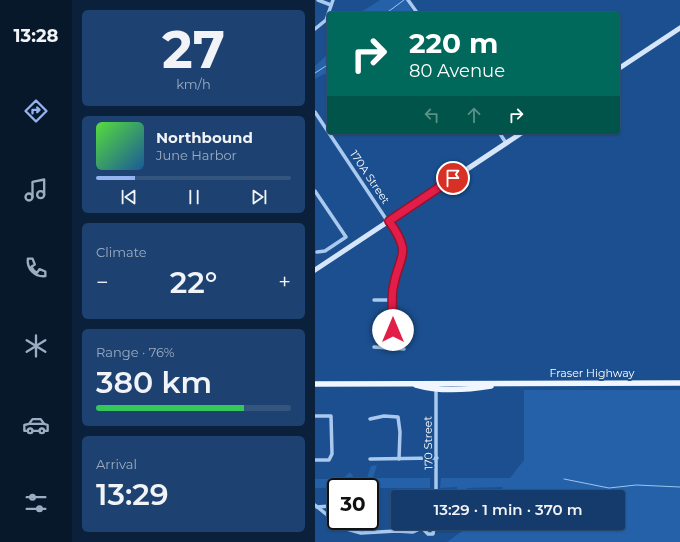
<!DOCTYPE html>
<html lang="en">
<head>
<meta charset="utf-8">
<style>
	:root { --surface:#143b6b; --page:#1d4271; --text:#f1f3f6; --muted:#9dadc1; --line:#33557e; --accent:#95b2f1 }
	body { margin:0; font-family:Montserrat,sans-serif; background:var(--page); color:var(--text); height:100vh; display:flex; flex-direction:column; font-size:15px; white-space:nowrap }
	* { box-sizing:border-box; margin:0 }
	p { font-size:13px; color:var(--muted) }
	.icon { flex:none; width:22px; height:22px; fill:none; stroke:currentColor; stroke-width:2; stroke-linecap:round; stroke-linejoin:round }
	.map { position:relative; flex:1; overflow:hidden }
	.sheet { display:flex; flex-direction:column; gap:10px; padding:10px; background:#0b203b; width:243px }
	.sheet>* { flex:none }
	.banner { position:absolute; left:12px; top:12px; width:293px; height:122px; border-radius:4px; box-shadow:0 1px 3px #0004,0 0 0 1px var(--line); background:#00695c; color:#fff; overflow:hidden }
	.speed { position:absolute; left:12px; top:478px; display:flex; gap:8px; font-size:20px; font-weight:700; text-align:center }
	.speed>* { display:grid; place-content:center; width:52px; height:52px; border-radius:50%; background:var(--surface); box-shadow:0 1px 3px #0004,0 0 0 1px var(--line); line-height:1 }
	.speed .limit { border:2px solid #111; border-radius:6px; background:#fff; color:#111 }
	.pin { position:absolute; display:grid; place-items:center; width:34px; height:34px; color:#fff; margin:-17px; border:2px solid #fff; border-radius:50%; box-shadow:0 1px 4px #0007 }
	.me { position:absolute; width:44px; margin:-22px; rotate:0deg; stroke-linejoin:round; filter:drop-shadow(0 0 3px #0008) }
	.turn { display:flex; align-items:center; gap:14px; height:84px; padding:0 16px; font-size:18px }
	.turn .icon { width:52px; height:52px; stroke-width:2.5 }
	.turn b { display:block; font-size:28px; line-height:34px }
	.lanes { display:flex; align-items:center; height:38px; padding:0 16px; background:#0003; justify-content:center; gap:20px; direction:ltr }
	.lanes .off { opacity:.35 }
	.big { font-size:30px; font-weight:600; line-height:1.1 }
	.sheet .card { flex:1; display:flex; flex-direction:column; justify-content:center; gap:6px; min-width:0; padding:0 14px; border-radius:6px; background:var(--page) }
	.sheet .dial { align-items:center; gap:0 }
	.dial b { font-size:52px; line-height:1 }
	.song { display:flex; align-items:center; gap:12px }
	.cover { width:48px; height:48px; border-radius:6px; background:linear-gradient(135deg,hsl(110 70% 55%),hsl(210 70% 35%)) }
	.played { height:4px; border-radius:2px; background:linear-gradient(90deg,var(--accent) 20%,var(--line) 20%) }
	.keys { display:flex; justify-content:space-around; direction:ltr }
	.heat { display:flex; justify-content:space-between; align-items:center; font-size:22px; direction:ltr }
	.charge { height:6px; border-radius:3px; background:linear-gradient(90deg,#34c759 76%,var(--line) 0) }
	.trip { position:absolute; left:76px; top:490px; width:234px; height:40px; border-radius:4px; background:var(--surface); box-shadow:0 1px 3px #0004,0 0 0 1px var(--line); font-weight:600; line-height:40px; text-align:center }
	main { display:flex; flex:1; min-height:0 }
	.menu { display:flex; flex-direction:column; width:72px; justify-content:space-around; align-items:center; background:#08182b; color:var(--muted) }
	.menu .icon { width:28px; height:28px }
	.menu .on { color:var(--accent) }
	.menu b { font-size:18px; color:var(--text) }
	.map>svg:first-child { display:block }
	.green { fill:#2461a8 }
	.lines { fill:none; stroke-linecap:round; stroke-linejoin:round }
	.stream { stroke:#9cc4f0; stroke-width:1 }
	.street { stroke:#a9c9ee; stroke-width:3.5 }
	.secondary { stroke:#d6e6fa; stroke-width:5 }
	.primary { stroke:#f0f6ff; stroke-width:5.5 }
	.route-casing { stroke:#92132f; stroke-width:10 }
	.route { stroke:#e11d48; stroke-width:7 }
	.labels { text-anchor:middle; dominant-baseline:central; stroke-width:4; stroke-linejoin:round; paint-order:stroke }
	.street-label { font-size:11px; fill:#fff; stroke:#1b4f8f }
</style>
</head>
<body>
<main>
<nav class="menu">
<b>13:28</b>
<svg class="icon on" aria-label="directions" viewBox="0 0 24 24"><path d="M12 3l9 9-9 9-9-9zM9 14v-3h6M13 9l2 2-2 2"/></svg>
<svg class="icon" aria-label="music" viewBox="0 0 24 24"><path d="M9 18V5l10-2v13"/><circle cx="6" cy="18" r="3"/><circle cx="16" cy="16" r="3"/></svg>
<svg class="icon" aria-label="phone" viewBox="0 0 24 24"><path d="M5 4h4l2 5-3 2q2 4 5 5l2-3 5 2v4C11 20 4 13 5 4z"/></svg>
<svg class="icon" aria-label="climate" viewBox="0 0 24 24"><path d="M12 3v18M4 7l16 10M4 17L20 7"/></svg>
<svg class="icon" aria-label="car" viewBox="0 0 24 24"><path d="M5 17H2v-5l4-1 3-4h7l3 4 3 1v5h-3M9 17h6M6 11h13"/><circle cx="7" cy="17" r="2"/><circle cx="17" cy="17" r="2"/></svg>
<svg class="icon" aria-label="filters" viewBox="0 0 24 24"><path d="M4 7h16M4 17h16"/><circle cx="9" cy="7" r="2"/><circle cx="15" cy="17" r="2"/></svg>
</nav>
<section class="sheet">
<div class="card dial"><b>27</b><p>km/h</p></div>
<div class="card">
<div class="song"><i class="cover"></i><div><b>Northbound</b><p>June Harbor</p></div></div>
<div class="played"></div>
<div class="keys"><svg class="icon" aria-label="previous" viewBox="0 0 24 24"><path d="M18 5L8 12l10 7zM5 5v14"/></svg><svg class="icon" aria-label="pause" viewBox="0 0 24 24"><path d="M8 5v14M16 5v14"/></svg><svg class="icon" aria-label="next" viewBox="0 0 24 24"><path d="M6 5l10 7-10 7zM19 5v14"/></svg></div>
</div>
<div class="card"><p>Climate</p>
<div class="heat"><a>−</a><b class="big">22°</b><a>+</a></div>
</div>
<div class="card"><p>Range · 76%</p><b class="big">380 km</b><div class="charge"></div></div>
<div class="card"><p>Arrival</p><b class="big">13:29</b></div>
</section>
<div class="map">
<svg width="365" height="542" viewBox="0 0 365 542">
	<rect width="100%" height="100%" fill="#1b4f8f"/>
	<g class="green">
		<path d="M65,0H91L99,14H43Z"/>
		<path d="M14,53V75L9,74L0,79V66Z"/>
		<path d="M209,390H365V542H132L158,523H303V497H183L188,487L153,488L142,496V487L125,488L126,478H195L209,460Z"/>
		<path d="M62,465L58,478H115V488H63L57,495L58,511H55V487L0,488V479H28L35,472L40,479L52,478L56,466Z"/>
	</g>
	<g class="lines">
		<g class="stream">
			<path d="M70,14L89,0"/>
			<path d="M0,73L14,64"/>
			<path d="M249,479L294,488L321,485L365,487"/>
		</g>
		<g class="street">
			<path d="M3,0L16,5"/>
			<path d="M93,0L103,14"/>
			<path d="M0,29L11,20L18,0"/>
			<path d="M0,112L87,243L88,257L77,290L78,348"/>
			<path d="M184,132L191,143"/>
			<path d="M0,191L31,237L10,251L2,252"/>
			<path d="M59,300H78"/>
			<path d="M59,347L89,349"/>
			<path d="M121,389V497"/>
			<path d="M0,416H16L17,454L14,460H0"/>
			<path d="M55,419L69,416L83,417L85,432L84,459"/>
			<path d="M55,459L122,458"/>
			<path d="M0,505L28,528L46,533L81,531L98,532L107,528L114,523"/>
			<path d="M2,507L15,506V518"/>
			<path d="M80,508L81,531"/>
			<path d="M107,528L113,534H118L119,528L116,523"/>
		</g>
		<g class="secondary">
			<path d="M303,69L365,28"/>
			<path d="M0,270L208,132"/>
		</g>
		<g class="primary">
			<path d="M0,384L365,383"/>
			<path d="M101,385C125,392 152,390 176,386"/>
		</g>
	</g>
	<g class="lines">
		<defs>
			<path id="route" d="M78,330C78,317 76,302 78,289C83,255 99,256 74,221L138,178"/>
		</defs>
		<use href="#route" class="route-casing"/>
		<use href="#route" class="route"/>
	</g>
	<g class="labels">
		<g class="street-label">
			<text transform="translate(55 177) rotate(56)">170A Street</text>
			<text x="277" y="373">Fraser Highway</text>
			<text transform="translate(113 443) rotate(-91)">170 Street</text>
		</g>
	</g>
</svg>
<div class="speed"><div class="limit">30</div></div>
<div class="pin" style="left:138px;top:178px;background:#d93025"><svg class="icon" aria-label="arrive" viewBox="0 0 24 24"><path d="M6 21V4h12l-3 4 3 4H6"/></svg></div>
<svg class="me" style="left:78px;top:330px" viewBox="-20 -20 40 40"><circle r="19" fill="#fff"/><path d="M0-13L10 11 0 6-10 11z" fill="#e11d48"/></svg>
<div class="trip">13:29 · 1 min · 370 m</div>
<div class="banner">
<div class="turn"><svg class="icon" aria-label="right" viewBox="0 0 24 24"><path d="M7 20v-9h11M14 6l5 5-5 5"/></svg><div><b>220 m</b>80 Avenue</div></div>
<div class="lanes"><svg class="icon off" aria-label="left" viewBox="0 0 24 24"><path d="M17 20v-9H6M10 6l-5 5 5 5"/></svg><svg class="icon off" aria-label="ahead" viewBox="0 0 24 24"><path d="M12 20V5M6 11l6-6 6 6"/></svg><svg class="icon" aria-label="right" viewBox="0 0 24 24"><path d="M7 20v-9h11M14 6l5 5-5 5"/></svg></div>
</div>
</div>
</main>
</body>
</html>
